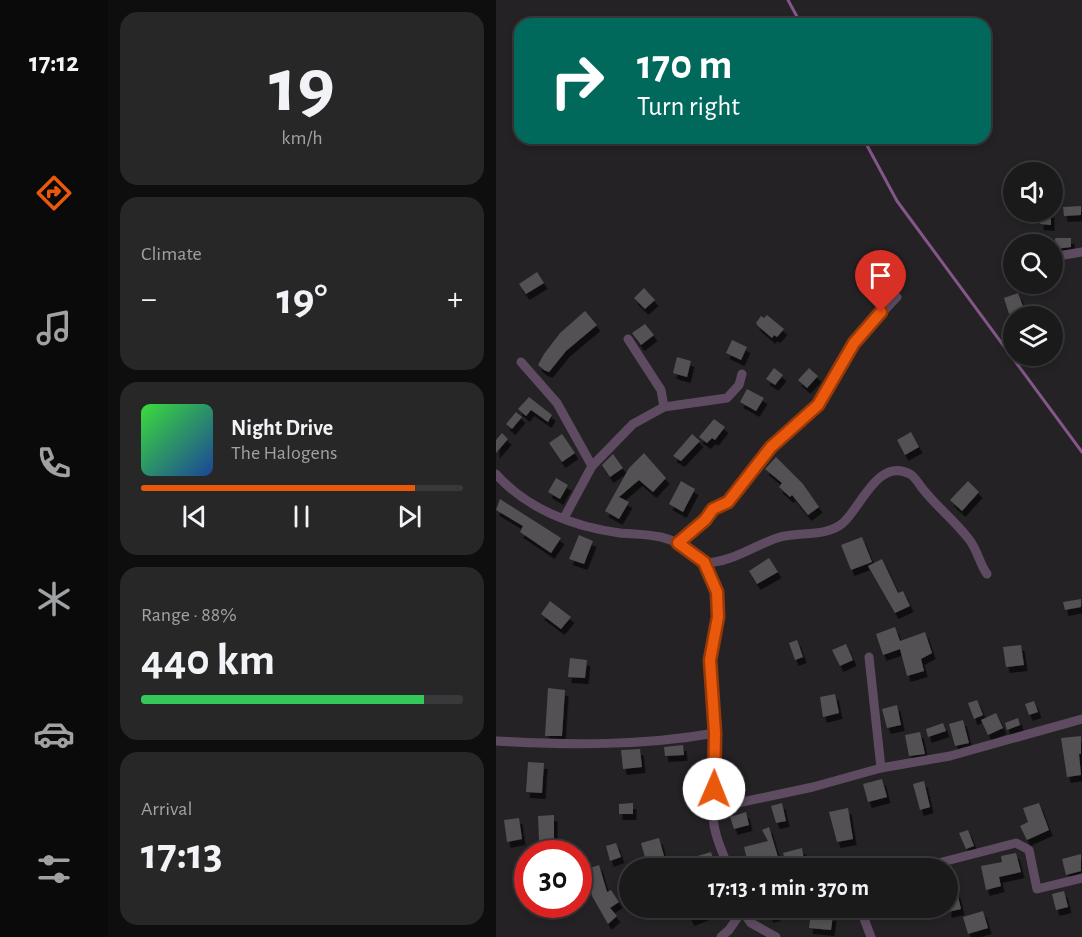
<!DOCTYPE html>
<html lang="en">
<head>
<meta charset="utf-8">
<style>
	:root { --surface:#1b1a1b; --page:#282728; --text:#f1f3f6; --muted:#a0a1a3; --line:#39383a; --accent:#ea580c }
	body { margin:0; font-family:"Alegreya Sans",sans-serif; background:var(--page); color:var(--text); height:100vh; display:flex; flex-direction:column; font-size:22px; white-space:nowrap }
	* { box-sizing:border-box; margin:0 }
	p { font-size:20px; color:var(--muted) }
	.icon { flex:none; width:33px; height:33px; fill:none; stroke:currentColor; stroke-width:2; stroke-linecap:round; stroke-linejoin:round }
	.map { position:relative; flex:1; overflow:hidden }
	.sheet { display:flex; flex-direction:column; gap:12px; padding:12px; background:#0f0e0f; width:388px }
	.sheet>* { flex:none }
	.top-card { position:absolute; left:18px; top:18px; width:477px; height:126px; border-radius:18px; box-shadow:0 3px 9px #0003,0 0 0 2px var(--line); background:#00695c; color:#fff; overflow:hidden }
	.buttons { position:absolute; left:507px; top:162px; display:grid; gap:12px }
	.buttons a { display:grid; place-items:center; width:60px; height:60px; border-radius:50%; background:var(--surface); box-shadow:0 3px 9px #0003,0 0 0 2px var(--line); font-size:30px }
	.speed { position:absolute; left:18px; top:840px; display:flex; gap:12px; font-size:30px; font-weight:700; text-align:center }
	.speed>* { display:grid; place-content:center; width:78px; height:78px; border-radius:50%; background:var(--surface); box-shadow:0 3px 9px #0003,0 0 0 2px var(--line); line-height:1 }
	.speed .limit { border:9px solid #d22; background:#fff; color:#111 }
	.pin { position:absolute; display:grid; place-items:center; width:51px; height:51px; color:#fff; margin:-62px -26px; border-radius:50% 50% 50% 0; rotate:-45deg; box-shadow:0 0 6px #0007 }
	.pin .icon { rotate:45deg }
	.me { position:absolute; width:66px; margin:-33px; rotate:1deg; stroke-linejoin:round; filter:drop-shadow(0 0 4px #0008) }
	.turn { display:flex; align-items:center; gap:21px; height:126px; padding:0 24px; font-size:27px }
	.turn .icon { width:78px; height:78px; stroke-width:2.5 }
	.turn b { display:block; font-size:42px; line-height:51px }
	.big { font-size:45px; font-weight:700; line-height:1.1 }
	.sheet .card { flex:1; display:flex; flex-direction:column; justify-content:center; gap:9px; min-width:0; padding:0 21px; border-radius:18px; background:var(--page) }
	.sheet .dial { align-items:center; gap:0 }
	.dial b { font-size:78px; line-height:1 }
	.song { display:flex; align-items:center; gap:18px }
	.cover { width:72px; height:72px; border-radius:9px; background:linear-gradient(135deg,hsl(120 70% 55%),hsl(220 70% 35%)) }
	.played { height:6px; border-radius:3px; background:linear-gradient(90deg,var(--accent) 85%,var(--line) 85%) }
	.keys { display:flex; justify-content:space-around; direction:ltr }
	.heat { display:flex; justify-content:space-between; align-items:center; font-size:33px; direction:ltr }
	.charge { height:9px; border-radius:4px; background:linear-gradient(90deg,#34c759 88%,var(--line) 0) }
	.trip { position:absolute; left:123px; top:858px; width:339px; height:60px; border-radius:30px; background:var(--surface); box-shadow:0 3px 9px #0003,0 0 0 2px var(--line); font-weight:700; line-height:60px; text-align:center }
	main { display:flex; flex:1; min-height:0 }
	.menu { display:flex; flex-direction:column; width:108px; justify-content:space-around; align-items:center; background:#0b0a0b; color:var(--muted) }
	.menu .icon { width:42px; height:42px }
	.menu .current { color:var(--accent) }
	.menu b { font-size:27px; color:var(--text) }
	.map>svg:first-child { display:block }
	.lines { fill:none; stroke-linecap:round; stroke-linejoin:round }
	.stream { stroke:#84568a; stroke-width:3 }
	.building { fill:#535153; filter:url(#shadow) }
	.street { stroke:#5e4b61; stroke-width:9 }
	.route-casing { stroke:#983908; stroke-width:15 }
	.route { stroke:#ea580c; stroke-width:10 }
</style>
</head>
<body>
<main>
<nav class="menu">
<b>17:12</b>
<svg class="icon current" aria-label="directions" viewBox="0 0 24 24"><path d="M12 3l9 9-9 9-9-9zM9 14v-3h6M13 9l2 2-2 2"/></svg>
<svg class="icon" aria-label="music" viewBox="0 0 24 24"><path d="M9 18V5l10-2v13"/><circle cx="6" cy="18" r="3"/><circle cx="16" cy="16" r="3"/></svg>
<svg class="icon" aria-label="phone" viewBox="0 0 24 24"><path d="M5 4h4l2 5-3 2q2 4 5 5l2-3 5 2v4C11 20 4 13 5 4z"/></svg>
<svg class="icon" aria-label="climate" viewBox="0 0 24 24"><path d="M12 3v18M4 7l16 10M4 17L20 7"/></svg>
<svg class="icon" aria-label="car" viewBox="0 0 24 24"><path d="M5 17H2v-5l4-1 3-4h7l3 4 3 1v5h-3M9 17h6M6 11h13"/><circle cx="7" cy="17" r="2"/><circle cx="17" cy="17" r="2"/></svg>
<svg class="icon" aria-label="filters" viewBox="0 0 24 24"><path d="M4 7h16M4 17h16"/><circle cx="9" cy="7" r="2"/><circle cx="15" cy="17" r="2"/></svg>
</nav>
<section class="sheet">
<div class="card dial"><b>19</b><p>km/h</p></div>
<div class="card"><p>Climate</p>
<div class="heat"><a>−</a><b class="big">19°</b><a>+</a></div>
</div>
<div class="card">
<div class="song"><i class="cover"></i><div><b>Night Drive</b><p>The Halogens</p></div></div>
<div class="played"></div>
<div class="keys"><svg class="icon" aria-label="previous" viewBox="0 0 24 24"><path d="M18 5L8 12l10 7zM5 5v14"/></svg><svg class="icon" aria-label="pause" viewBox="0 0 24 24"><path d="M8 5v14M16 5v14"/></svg><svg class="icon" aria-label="next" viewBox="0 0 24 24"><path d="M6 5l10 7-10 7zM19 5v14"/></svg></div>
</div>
<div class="card"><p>Range · 88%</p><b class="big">440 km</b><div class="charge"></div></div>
<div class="card"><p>Arrival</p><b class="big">17:13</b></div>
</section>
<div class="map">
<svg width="586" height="937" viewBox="0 0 586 937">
	<defs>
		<filter id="shadow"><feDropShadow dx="3.5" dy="6" stdDeviation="0" flood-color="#0009"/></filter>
	</defs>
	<rect width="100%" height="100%" fill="#242224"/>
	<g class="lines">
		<g class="stream">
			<path d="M292,0L305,24"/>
			<path d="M367,138L401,201L586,452"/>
		</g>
	</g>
	<g class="building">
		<path d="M585,206V215L568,216L567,207Z"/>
		<path d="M545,212H555V225L544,224Z"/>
		<path d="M559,238H575V247L560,249Z"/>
		<path d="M41,272L48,283L30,294L23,284Z"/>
		<path d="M148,288L159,300L149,309L138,298Z"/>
		<path d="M522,293L528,309L513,314L508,298Z"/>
		<path d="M89,311L101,325L70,351L53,372L48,370L42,365L48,354L64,333Z"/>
		<path d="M271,315L288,329L281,337L278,335L276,338L262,326L260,323L265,316L268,318Z"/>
		<path d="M149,324L158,335L145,345L136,333Z"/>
		<path d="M236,340L251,347L245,360L230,353Z"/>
		<path d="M181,357L195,361L191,377L177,373Z"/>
		<path d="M278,368L287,375L279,385L270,379Z"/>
		<path d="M313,368L322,376L311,388L302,380Z"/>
		<path d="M251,389L268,398L260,411L244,402Z"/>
		<path d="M33,397L56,415L52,422L35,410L30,416L22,409Z"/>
		<path d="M20,412L26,417L16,429L10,424Z"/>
		<path d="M218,419L229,427L219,440L216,438L211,443L203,437Z"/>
		<path d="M415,432L423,447L409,455L401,440Z"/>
		<path d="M6,433L12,439L0,453V440Z"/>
		<path d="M66,434L79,453L66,462L53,443Z"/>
		<path d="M196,434L204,441L185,461L177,456Z"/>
		<path d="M148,453L170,478L157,492L143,480L123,497L133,502L123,519L109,511L133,468Z"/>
		<path d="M117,454L127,468L114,477L106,465Z"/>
		<path d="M280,457L307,484L323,507L312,515L296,495L294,497L283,487L286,483L269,469Z"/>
		<path d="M60,478L72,485L64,499L52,492Z"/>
		<path d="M185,481L199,489L187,512L173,504Z"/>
		<path d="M472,481L483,492L466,511L454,500Z"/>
		<path d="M4,499L65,538L55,553L24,532L27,526L0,510Z"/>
		<path d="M83,535L97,541L88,564L73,559Z"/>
		<path d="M366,537L376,562L355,570L345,545Z"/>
		<path d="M273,558L282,572L261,584L253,571Z"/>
		<path d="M386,559L402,593L407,591L414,606L399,613L372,566Z"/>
		<path d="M585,599V607L569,610L567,602Z"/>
		<path d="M54,601L75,617L65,629L45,614Z"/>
		<path d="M399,627L404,641L429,632L436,653L425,659L428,671L411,676L404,649L387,655L380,634Z"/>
		<path d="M301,640L307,657L299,660L293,643Z"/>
		<path d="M350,644L357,660L344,666L336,650Z"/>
		<path d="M525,645L528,665L510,667L507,647Z"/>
		<path d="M74,658L91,660L89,678L72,677Z"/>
		<path d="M52,688L69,690L66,736H49Z"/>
		<path d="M339,694L343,713L327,717L324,697Z"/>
		<path d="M481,700L487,715L478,719L472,703Z"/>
		<path d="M538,701L542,712L533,715L529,704Z"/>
		<path d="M401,705L405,725L391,728L386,709Z"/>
		<path d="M500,713L507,728L492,735L485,720Z"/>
		<path d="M522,718L524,725L511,730L509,723Z"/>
		<path d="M467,720L473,743L459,746L453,724Z"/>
		<path d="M447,723L450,731L432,737L430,729Z"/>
		<path d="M424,732L429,754L413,756L409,735Z"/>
		<path d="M585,736V754H583L585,775L571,777L565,738Z"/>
		<path d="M187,745L188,755L169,756L168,747Z"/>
		<path d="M144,749L146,767L127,769L125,750Z"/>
		<path d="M32,762L48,763L46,793L30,792Z"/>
		<path d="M386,779L391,797L372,802L367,784Z"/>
		<path d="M428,781L434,807L424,810L417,784Z"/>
		<path d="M137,803V814H123V804Z"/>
		<path d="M286,803L290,821L280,823L275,806Z"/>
		<path d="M543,803L553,830L531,840L524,826L532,822L527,808Z"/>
		<path d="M352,808L357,839L341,842L333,812Z"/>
		<path d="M250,812L253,825L238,829L234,817Z"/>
		<path d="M58,815V841H43L42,816Z"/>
		<path d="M23,818L26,839L11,842L8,820Z"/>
		<path d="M273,827L282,857L252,864L248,847L272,841L266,830Z"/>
		<path d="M472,830L478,846L470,849L463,833Z"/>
		<path d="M163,838L168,856L150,861L145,843Z"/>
		<path d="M120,843L125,857L114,861L110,846Z"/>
		<path d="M306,848L309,867L291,868L287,853Z"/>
		<path d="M215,852L220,868H168V866Z"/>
		<path d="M520,853L525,872L503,877L505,886L490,890L485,866L506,862L505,856Z"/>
		<path d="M585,854V871L570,875L566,859Z"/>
		<path d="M103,865L111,892L115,890L123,902L114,908L121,916L112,924L96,896L93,882L91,869Z"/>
		<path d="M568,891L572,907L560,910L556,894Z"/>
		<path d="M461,892L465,909L452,912V894Z"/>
		<path d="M189,908H225L195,920Z"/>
		<path d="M270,908H279L281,915L274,917Z"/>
		<path d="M487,911L492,928L472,934L467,917Z"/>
		<path d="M315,912L337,915L335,930L313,928Z"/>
	</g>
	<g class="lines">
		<g class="street">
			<path d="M556,257L586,252"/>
			<path d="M132,339L165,390L168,407"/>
			<path d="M25,362L61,403L96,466"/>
			<path d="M0,474C31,509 78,527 124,533C137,534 152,534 165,537C185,542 208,557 217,577C229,606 214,633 214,662C214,686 219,710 219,735C219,764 212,806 220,834C223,846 229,857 232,868"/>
			<path d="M68,518L96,466L137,424L168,407L231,398L243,385L246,374"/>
			<path d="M182,543L209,520L217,509L232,502L275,447L322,405L358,343L401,297"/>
			<path d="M208,563C237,562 255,547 281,538C301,531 329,538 347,523C365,507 382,457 414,474C419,477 423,484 426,488C440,506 458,520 472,538C481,548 483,563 491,574"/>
			<path d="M373,657L385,768"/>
			<path d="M0,741C73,745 147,746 219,733"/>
			<path d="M218,808L317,787L385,768L454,756L586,719"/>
			<path d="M423,868L520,843L533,850L541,889L586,878"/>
			<path d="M244,908L255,923L280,937"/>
			<path d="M364,908L375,937"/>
			<path d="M225,937L233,930L246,911"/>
		</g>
	</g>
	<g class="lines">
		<defs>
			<path id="route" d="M218,789L219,733L214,660L222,617L221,592L208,562L182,543L209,520L217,509L232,502L275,447L322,405L358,343L385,312"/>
		</defs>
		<use href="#route" class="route-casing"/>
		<use href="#route" class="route"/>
	</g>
</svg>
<div class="buttons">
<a><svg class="icon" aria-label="sound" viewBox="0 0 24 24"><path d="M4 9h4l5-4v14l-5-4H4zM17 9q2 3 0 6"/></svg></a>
<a><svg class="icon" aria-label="search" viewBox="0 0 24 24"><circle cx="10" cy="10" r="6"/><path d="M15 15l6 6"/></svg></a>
<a><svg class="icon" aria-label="layers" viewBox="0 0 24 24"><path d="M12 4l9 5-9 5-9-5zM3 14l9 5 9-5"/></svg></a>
</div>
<div class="speed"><div class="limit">30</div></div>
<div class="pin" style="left:385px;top:312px;background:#d93025"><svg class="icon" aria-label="arrive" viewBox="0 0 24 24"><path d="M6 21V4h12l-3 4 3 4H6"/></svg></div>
<svg class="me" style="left:218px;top:789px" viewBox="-20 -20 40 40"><circle r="19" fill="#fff"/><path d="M0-13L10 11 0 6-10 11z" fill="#ea580c"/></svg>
<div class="trip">17:13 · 1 min · 370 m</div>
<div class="top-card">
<div class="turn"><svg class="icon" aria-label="right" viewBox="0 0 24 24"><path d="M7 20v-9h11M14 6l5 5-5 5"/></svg><div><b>170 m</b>Turn right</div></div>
</div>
</div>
</main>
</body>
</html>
